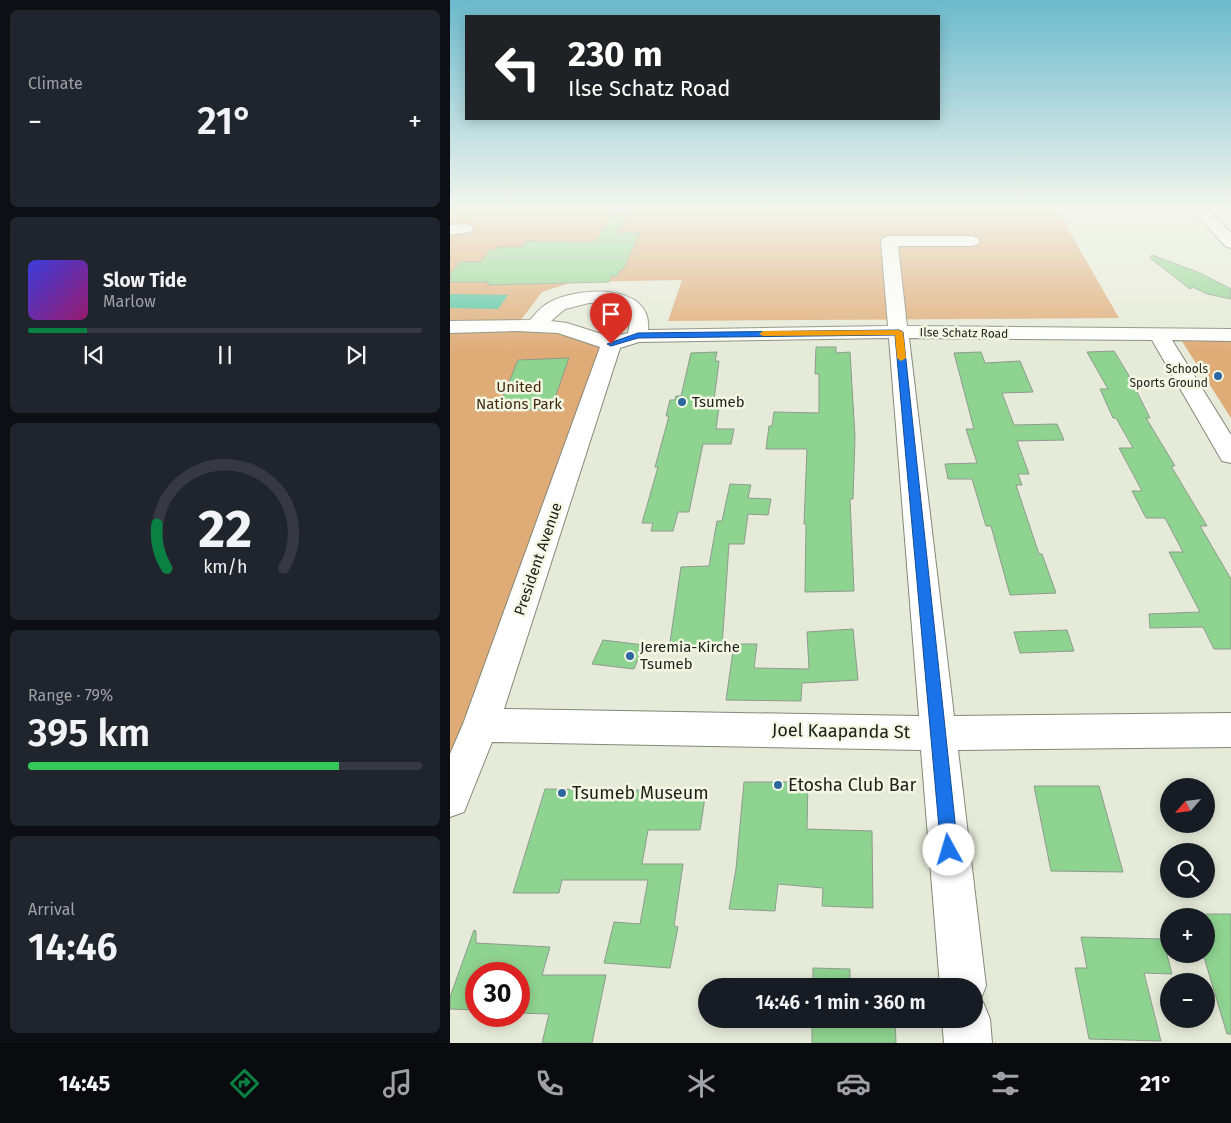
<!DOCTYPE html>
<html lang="en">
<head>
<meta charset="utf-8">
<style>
	:root { --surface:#171b24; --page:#20242c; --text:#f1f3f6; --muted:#9ea1a6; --line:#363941; --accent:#0b8043 }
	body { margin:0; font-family:"Fira Sans",sans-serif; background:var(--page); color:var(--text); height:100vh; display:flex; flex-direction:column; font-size:19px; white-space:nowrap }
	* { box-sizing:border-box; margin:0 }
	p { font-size:16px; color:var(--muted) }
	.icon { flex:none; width:28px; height:28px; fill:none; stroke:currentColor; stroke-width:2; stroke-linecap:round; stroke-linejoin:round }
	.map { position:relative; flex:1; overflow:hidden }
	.sheet { display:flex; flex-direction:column; gap:10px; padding:10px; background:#0d0f14; width:450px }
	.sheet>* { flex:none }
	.top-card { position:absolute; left:15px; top:15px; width:475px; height:105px; border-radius:0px; box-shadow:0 2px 12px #0003; background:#202124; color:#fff; overflow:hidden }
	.needle { width:32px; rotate:242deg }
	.buttons { position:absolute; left:710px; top:778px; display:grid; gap:10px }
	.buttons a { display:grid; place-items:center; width:55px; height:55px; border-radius:50%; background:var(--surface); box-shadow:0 2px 12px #0003; font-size:25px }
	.speed { position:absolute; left:15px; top:962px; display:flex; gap:10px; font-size:25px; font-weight:700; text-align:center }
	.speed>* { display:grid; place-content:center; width:65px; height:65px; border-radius:50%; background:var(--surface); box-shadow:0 2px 12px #0003; line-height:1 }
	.speed .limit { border:8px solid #d22; background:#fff; color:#111 }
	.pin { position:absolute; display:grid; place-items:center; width:42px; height:42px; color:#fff; margin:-51px -21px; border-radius:50% 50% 50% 0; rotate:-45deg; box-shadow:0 0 5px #0007 }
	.pin .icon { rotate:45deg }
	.me { position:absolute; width:55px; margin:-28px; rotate:354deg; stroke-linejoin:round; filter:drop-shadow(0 0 4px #0008) }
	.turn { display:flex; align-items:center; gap:18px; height:105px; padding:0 20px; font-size:22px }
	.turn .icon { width:65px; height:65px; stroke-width:2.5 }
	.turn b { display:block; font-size:35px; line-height:42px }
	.big { font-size:38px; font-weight:600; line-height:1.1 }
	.sheet .card { flex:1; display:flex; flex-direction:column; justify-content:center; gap:8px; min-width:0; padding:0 18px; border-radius:8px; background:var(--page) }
	.sheet .dial { align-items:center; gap:0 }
	.dial svg { height:130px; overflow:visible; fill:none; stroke:var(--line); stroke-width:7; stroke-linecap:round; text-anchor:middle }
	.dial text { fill:var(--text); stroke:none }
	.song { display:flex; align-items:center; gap:15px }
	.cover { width:60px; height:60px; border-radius:8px; background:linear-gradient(135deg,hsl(240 70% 55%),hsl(320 70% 35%)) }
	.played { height:5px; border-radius:2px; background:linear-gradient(90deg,var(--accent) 15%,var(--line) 15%) }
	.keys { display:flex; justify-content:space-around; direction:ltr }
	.heat { display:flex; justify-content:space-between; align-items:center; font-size:28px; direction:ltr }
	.charge { height:8px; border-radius:4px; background:linear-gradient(90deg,#34c759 79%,var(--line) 0) }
	.trip { position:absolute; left:248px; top:978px; width:285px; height:50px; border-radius:25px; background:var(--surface); box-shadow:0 2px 12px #0003; font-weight:600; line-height:50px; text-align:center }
	.menu { display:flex; height:80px; justify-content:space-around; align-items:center; background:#090b0e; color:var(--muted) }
	.menu .icon { width:35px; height:35px }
	.menu .selected { color:var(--accent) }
	.menu b { font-size:22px; color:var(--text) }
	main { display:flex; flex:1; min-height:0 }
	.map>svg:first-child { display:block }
	.green { fill:#dfab77 }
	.water { fill:#50c4a2 }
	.building { fill:#8fd390; stroke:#8e9b8e }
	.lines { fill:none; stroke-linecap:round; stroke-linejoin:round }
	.minor-casing { stroke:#848877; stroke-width:2 }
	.minor { fill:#fff; fill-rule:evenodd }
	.route { fill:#1a73e8; stroke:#114b97 }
	.slow { fill:#f59e0b }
	.poi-dot { fill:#2d679f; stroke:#f3f8e5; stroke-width:2 }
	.labels { text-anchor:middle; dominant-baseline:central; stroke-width:5; stroke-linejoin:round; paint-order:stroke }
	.far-street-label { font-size:12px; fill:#1e2019; stroke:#f3f8e5 }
	.far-poi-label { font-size:12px; fill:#1e2019; stroke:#f3f8e5; text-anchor:end }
	.park-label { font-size:15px; fill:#462b0c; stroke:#f3f8e5 }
	.poi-label { font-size:15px; fill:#1e2019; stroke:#f3f8e5; text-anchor:start }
	.street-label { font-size:15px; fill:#1e2019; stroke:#f3f8e5 }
	.near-street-label { font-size:18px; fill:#1e2019; stroke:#f3f8e5 }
	.near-poi-label { font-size:18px; fill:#1e2019; stroke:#f3f8e5; text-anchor:start }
</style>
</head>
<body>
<main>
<section class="sheet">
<div class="card"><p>Climate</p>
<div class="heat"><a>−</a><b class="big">21°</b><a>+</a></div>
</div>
<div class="card">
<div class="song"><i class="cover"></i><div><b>Slow Tide</b><p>Marlow</p></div></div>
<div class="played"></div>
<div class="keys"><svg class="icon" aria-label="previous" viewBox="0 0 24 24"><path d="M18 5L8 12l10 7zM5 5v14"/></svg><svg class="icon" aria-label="pause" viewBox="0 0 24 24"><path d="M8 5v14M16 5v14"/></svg><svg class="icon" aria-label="next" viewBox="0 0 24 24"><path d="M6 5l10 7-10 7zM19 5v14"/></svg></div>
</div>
<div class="card dial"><svg viewBox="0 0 100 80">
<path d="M14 69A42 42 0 1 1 86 69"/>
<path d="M14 69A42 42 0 0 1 8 42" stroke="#0b8043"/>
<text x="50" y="56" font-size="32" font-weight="700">22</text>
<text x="50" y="72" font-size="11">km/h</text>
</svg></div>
<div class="card"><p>Range · 79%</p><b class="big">395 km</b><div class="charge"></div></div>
<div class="card"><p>Arrival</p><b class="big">14:46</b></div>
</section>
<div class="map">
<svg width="781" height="1043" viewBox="0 0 781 1043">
	<rect width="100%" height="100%" fill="#e6ead8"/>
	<g class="green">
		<path d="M0,208H606L669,318L218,321L232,280L123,282L92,292L67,325L110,327L161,344L0,801Z"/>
		<path d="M728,335H781V418Z"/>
	</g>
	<path class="water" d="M0,294L58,295L48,309L0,308Z"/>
	<g class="building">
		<path d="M167,208H174L180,212L167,233L190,232L173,270H170L167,276H162L159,282L37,285L39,282H0V274L10,262H31L40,250H45L47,247H73L77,241L142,242L146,240Z"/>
		<path d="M702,255L750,273L781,289V299L757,294L743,287L740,289L700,258Z"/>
		<path d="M366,347H386V353L400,352L405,437L403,499H400L404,591L355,592L356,524H354L357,449H316L319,426H322L324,412L369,413V374H365Z"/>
		<path d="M664,351L678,374L700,418H696L725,466H721L757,526H750L781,579V649H764L753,627L700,628L699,614L750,612L719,552H733L715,518H696L682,491H692L669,448H683L666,418H663L650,389H658L637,352Z"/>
		<path d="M267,352L265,361H269L264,400H270L266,429H284L281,444H253L239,512H228L223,531H201L203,523H192L208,467H205L219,416H216L220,400H225L226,396H231L241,353Z"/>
		<path d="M531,352L535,363L570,361L583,392L552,393L564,425L607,424L614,440L567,441L579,474H568L572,485H566L589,554H592L606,593L560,595L541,526H536L522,479H498L495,464L527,463L516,429H524L504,353Z"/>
		<path d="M119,358L101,409L47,411L68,360Z"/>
		<path d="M280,484L301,485L298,498L321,499L318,515L298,514L294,544H279L272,647L219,649L231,567L259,566L267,521H272Z"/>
		<path d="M403,629L408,680L352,683L351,701L276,700L284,644H307L304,668L359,669L357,632Z"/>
		<path d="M617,630L624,651L570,653L564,632Z"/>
		<path d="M153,640L194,645L184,669L142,664Z"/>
		<path d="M294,782H358L357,829L422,831L423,908L372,906L373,888L328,884L325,911L279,909L286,869Z"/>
		<path d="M584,786H649L673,872L601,871Z"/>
		<path d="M95,789L256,791L250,830H198L192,864H233L224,926L228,927L220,968L154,963L164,922L190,924L198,880H112L109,893H63Z"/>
		<path d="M756,914H781V1034H777L753,954H756Z"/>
		<path d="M24,930L26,931V943L100,947L92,975H156L142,1043H92L99,1014L69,1013V974H26V1010L0,1009V997Z"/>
		<path d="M631,937L713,939L722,974L694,973L711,1041L639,1039L625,968H637Z"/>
		<path d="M363,968L400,969V986H363Z"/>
		<path d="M362,1019H445L446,1043H362Z"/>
	</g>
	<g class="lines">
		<defs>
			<g id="minor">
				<path d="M741,208H756L781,233V248L775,246Z"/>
				<path d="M15,224L21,226L23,229L21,232L0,235V225Z"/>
				<path d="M439,236H522L528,238L530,241L528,244L522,246H448L457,326L781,329V341L722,340L781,435V463L772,461L702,340L459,338L504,716L781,713V747L508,750L536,986L530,1001L533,1002L540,1019L542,1043H494L492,1019H524V986H490L471,750L42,742L14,812L0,817V754L13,724L150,347L108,333L66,331L0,333V321L80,320C86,313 92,306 100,302C128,287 203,282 198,330L438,326L431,241L433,238ZM139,303C151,303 175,301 179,316C181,321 179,328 178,333L161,337L117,323L101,321L115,309ZM439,338L469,716L54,709L170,348L189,342Z"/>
			</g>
		</defs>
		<use href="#minor" class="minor-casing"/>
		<use href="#minor" class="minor"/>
	</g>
	<linearGradient id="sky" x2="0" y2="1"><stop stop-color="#6bbacc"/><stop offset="0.59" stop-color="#f4f6ed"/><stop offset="1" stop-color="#f4f6ed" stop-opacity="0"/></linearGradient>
	<rect width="781" height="354" fill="url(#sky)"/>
	<path class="route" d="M449,330L453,332L508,850L505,856L499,858L493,856L491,850L445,335L188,338L161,346L157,344L188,333Z"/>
	<path class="slow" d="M449,330L453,332L456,358L451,361L447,358L445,335L313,336L309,334L313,331Z"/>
	<g class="poi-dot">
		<circle cx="768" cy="376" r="5"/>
		<circle cx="232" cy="402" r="5"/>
		<circle cx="180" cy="656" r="5"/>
		<circle cx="328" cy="785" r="5"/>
		<circle cx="112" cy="793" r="5"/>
	</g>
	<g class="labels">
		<g class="far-street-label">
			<text transform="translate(514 333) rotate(1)">Ilse Schatz Road</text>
		</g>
		<g class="far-poi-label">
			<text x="758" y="369">Schools<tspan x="758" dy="14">Sports Ground</tspan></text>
		</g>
		<g class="park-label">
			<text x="69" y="387">United<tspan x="69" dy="17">Nations Park</tspan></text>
		</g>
		<g class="poi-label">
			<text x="242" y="402">Tsumeb</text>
			<text x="190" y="647">Jeremia-Kirche<tspan x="190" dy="17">Tsumeb</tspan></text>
		</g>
		<g class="street-label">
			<text transform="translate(88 559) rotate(-71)">President Avenue</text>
		</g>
		<g class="near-street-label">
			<text transform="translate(391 731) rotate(1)">Joel Kaapanda St</text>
		</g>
		<g class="near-poi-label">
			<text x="338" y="785">Etosha Club Bar</text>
			<text x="122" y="793">Tsumeb Museum</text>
		</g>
	</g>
</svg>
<div class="buttons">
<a><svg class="needle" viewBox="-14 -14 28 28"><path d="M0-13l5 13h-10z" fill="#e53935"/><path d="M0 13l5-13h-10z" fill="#9ea1a6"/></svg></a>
<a><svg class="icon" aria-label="search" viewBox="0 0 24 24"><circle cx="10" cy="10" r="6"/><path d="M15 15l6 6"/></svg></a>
<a>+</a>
<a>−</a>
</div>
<div class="speed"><div class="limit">30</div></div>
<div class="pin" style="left:161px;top:344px;background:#d93025"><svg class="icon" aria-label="arrive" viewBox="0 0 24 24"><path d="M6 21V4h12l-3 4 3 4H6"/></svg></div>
<svg class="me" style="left:499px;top:850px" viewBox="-20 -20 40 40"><circle r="19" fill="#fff"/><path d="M0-13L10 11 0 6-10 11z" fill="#1a73e8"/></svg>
<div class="trip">14:46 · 1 min · 360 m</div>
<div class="top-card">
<div class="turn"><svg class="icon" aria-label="left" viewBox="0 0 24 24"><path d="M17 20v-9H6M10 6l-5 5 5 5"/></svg><div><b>230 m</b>Ilse Schatz Road</div></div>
</div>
</div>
</main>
<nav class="menu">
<b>14:45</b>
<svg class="icon selected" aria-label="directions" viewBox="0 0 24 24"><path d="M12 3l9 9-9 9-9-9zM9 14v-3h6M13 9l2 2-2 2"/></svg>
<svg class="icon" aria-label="music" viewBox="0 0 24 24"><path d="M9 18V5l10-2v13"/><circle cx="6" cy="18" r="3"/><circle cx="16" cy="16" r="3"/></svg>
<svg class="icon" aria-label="phone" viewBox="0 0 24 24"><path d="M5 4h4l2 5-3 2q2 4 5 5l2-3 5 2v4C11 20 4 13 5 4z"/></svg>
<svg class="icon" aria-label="climate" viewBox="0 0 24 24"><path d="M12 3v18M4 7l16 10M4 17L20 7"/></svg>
<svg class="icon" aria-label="car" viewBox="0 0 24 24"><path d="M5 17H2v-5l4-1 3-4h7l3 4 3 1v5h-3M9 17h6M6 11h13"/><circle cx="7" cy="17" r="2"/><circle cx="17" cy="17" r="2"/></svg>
<svg class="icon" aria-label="filters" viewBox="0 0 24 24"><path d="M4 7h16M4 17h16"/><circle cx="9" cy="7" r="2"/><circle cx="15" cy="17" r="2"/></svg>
<b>21°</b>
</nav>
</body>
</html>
